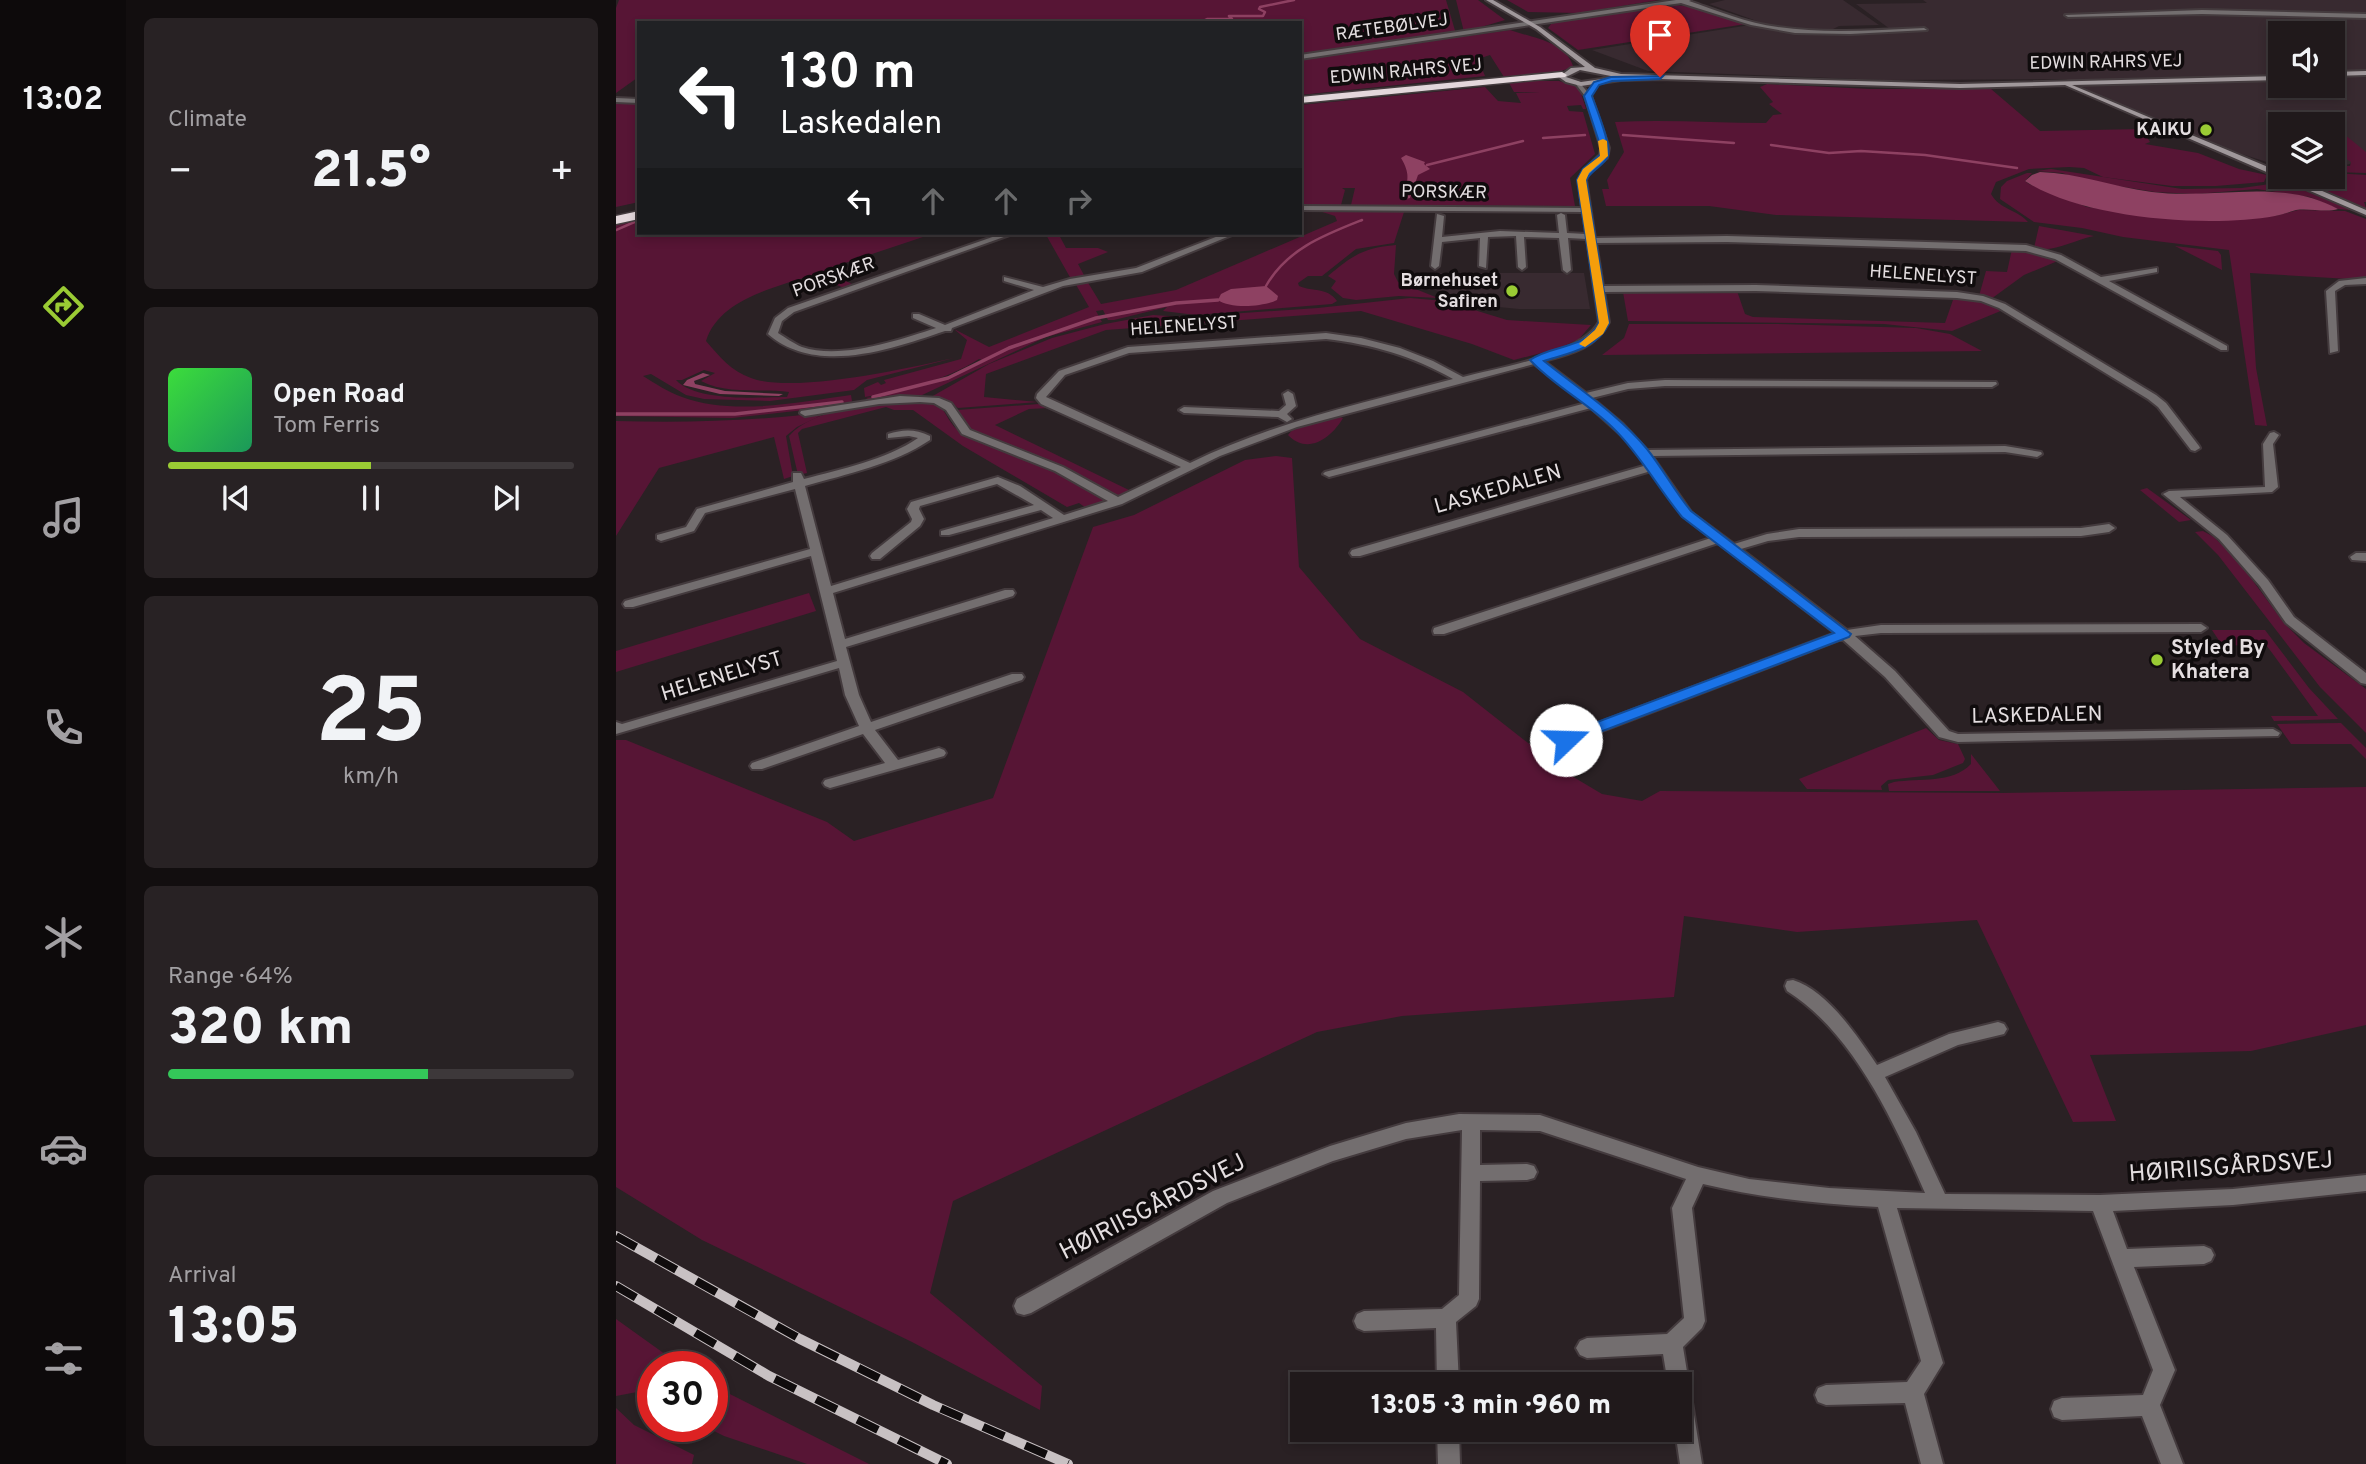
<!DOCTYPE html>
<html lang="en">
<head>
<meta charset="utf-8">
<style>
	:root { --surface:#20191b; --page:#282224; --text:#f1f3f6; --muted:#a2a0a3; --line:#3d383a; --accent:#9acb34 }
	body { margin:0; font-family:Overpass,sans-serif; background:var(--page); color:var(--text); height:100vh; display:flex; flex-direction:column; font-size:26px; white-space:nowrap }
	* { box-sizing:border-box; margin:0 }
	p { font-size:23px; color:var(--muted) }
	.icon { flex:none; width:38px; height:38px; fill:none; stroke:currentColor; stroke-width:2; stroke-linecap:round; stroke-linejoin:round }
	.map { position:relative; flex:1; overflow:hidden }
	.drawer { display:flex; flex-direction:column; gap:18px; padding:18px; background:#120e0f; width:490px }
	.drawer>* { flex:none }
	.guide { position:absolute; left:21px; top:21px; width:665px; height:214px; border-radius:0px; box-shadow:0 4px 10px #0003,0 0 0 2px var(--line); background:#202124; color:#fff; overflow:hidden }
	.tools { position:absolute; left:1652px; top:21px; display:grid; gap:14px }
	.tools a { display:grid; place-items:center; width:77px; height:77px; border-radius:0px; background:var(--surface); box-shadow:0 4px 10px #0003,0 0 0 2px var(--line); font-size:35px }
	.speed { position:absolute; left:21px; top:1351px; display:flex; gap:14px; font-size:35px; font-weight:700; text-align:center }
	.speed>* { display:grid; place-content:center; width:91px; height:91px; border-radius:50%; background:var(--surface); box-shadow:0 4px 10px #0003,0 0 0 2px var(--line); line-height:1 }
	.speed .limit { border:10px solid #d22; background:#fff; color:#111 }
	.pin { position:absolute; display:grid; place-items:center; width:60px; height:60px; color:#fff; margin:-72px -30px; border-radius:50% 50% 50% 0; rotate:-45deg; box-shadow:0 0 7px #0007 }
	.pin .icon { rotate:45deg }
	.me { position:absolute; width:77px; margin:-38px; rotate:69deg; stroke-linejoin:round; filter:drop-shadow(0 0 5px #0008) }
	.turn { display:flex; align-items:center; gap:24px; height:147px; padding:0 28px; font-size:32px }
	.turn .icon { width:91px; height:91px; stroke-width:2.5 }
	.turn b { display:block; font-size:49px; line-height:60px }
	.lanes { display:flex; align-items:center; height:66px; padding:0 28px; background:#0003; justify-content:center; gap:35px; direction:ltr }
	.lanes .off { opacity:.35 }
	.big { font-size:52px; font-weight:800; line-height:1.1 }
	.drawer .widget { flex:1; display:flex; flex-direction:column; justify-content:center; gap:10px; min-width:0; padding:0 24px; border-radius:10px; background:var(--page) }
	.drawer .dial { align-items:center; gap:0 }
	.dial b { font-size:91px; line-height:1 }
	.song { display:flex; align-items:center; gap:21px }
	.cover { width:84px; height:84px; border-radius:10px; background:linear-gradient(135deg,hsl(120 70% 55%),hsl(150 70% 35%)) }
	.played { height:7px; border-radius:4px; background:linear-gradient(90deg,var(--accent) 50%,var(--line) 50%) }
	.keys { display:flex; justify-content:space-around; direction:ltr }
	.heat { display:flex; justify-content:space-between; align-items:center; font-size:38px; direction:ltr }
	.charge { height:10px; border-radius:5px; background:linear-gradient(90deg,#34c759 64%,var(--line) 0) }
	.trip { position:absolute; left:674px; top:1372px; width:402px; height:70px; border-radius:0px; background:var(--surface); box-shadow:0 4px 10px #0003,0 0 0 2px var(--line); font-weight:800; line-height:70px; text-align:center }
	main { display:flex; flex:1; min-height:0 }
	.tab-bar { display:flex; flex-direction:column; width:126px; justify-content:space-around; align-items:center; background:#0d0a0b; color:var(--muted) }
	.tab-bar .icon { width:49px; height:49px }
	.tab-bar .on { color:var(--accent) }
	.tab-bar b { font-size:32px; color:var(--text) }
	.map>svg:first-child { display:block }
	.built { fill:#382a30; fill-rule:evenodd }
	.green { fill:#571535; fill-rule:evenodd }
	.water { fill:#8e4162 }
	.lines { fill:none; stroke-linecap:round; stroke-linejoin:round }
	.stream-far1 { stroke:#8e4162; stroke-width:2.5 }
	.stream { stroke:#8e4162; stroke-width:3.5 }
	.street-casing { stroke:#443b3e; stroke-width:4 }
	.secondary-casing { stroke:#443b3e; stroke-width:4 }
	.highway-casing { stroke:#443b3e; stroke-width:3 }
	.street { fill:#736e6f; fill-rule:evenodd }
	.secondary { fill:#a0989b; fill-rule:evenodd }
	.highway { fill:#e3d7db; fill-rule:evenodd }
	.rail-casing { stroke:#c8c1c3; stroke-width:10 }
	.rail { stroke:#100c0d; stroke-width:8; stroke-dasharray:23; stroke-linecap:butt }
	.route { fill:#1a73e8; stroke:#114b97; stroke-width:2 }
	.slow { fill:#f59e0b }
	.poi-dot { fill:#9acb34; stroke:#100c0d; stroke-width:2.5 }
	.labels { text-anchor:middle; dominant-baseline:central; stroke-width:7; stroke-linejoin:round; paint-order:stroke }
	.far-street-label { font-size:18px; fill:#e4dee0; stroke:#100c0d }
	.far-poi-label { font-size:18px; font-weight:bold; fill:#e4dee0; stroke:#100c0d; text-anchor:end }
	.street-label { font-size:21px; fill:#e4dee0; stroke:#100c0d }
	.poi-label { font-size:21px; font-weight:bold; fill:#e4dee0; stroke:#100c0d; text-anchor:start }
	.near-street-label { font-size:24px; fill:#e4dee0; stroke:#100c0d }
</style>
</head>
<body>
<main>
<nav class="tab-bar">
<b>13:02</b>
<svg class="icon on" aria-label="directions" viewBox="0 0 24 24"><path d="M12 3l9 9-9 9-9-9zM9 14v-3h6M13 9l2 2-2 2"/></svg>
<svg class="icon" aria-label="music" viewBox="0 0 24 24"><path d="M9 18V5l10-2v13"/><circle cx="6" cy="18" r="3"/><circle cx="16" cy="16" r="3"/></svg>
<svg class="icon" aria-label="phone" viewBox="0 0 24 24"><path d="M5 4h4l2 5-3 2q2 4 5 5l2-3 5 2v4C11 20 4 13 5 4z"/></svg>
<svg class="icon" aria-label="climate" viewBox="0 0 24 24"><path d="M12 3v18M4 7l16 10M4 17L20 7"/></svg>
<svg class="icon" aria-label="car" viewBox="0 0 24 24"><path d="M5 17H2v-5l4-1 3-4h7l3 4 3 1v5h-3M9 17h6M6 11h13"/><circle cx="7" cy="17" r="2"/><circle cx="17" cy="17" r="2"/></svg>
<svg class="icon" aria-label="filters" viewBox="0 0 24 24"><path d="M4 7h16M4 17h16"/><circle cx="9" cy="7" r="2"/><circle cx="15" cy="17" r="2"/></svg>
</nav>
<section class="drawer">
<div class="widget"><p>Climate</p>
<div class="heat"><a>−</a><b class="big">21.5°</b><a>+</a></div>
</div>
<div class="widget">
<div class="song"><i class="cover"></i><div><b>Open Road</b><p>Tom Ferris</p></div></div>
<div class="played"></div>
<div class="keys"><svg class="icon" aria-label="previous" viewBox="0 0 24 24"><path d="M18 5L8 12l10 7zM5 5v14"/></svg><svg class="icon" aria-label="pause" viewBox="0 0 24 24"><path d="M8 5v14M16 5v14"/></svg><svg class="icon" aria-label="next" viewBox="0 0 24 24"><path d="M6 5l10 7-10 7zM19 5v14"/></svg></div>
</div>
<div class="widget dial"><b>25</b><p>km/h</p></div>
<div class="widget"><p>Range · 64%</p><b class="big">320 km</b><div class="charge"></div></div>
<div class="widget"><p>Arrival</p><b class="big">13:05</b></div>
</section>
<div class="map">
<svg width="1750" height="1464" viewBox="0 0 1750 1464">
	<rect width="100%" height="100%" fill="#2a2124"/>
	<g class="built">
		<path d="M1109,0H1227L1263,25L1223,26L1217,29H1274L1240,4L1311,3L1307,0H1750V159L1730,165H1717V124H1664V164H1657L1610,149L1496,103L1450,79L1268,80L1032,71L976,50L1134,25L1179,30L1191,29L1149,24L1093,4ZM1664,33H1717V86H1664Z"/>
		<path d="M789,273H968L974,309H903L873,306L802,285Z"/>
	</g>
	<g class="green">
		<path d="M3,0H830L840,34L684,55V23H23V73L19,76L21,78L0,93V8Z"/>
		<path d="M840,0H862L889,20L848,32Z"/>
		<path d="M891,0H1043L962,13L912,12Z"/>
		<path d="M1059,5L1076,7L1130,24L962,50L932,28L935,24L952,20Z"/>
		<path d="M894,30C916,38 949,41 957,66C934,78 912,76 888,77L874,55L862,59L869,76L684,95V60Z"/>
		<path d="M900,81H943L963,87L970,109H967L965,105L951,106L953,111L967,112L979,154L954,178L959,206L735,205L739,188H726L729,190L725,205H684V105L869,87L882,101L905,103L900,93L924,92H898L893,83Z"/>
		<path d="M1151,84L1254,89H1375L1424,131L1526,129L1534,142L1529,144L1582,153L1623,169L1651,175L1648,182L1600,186H1556L1487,177L1468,168L1453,167L1413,169L1380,182L1375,194C1384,210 1401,209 1412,222L1160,215L1093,206H990L986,189H993L991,180L1008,152L999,122C1049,119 1099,123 1150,123L1157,115L1166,114L1153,104L1157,102L1144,87Z"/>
		<path d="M0,102H23V202L0,207Z"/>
		<path d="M1699,110L1716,124H1673L1662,117Z"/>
		<path d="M1717,125L1750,152V173L1717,172V165L1734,166L1735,162L1717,150Z"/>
		<path d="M1435,169L1566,189L1626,188L1668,182L1735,210L1722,209L1694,197L1641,189L1580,194L1539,192L1477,182L1446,173L1420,171Z"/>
		<path d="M1411,173H1416L1409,181L1413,184L1471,207L1550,218L1659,216L1682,210L1729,211L1750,219V280L1634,273L1640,368L1651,426L1639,425L1613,250L1507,237L1466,228L1418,222L1384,199L1385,187L1391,181Z"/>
		<path d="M1717,173L1750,175V202H1748L1750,208L1678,177H1717Z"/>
		<path d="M697,209L788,212L778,243L740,249L706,276H692L682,283L683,286C697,292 711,287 721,301L716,304L580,315L547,311L551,307L498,320H492L487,310L480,311L486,322L430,337L304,396L254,400L250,398C292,391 332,381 369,361L363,359C328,381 288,390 249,397L248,388L262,382L265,385L270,383L268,380L345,359L351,340L338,329L373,347L473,307L459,283L471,281L485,304L560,290L721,221L719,216Z"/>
		<path d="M23,220V233H319L208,270L238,285L228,288L197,275C160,287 103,299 90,341C104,357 115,371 135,378C178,394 292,368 338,358L251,380L238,390L154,401L88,399L70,395L35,374L27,376C40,384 52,392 66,397C118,416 182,402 235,395L236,401L233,405L116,418L0,416V225ZM88,370L99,373L85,381C111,395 146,388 173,392L171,397H166C139,398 79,401 60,380H66Z"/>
		<path d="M1423,226L1478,236C1457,240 1439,253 1418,248Z"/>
		<path d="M429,233H442L450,248H482L492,252L462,264L469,277L455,279Z"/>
		<path d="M780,245L778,274L782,282L822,298L783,296L740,300L727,298L715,288L720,281L712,276C737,255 747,248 780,245Z"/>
		<path d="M1559,246L1602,251L1605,255L1606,270Z"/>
		<path d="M1396,249L1444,260L1408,275L1375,299L1363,296L1370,271L1391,272Z"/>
		<path d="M1121,291L1129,314L1137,317L1329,323L1338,297L1361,300L1387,310L1336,331L1268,324L1012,321L1007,292Z"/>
		<path d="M794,298L829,301L891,320L975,325L963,339L944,348L898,360L856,344L745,311L490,330L370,374L368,397L422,402L342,408L333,401L315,397L373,364L436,338L489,324L537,315L568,317L702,308Z"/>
		<path d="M1013,324H1163L1300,328L1334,334L1366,351L986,355L1008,338Z"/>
		<path d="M294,400C341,404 320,415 349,436L448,476L489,498L486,503L470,508L463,503L451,507L347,446L297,410H278L270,407L186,429L182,433L191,473L182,475L173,436C199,407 257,405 294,400Z"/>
		<path d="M423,404L433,408L413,409L379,425L517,492L509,495H498L457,472L361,435L348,427L341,410Z"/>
		<path d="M212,412L181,427L170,436L177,476L168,479L158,437L43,468L0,536V421C72,423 141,421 212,412Z"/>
		<path d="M721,416L727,418C716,437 692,456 672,435L678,428Z"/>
		<path d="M660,456L676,458L683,567L744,639L847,692L949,772L986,794L1026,801L1044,791L1385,793L1750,787V1025L1635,1051L1474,1055L1500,1121L1457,1122L1361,920L1181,932L1068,916L1058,997L786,1016L701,1032L337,1201L314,1293L426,1386L424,1410L296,1342L86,1240L0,1187V740H10L211,822L238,841L377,798L477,527L518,515L629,460Z"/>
		<path d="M1531,488L1575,520L1563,522L1524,490Z"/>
		<path d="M1587,531L1598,537L1623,562L1668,623L1688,643L1750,689V733L1704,687L1602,555L1579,532Z"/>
		<path d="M193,593L200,611L0,672V651Z"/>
		<path d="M1596,630H1649L1693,688L1722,719L1658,721L1655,716H1702L1651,646L1606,645Z"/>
		<path d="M1725,723L1750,748V759L1735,744H1675L1661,724Z"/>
		<path d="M1310,728L1323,740L1342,744L1349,759L1347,763L1317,775L1272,780L1265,786L1266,790L1191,789L1183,779Z"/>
		<path d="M1355,754L1384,791H1273L1272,784L1278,782C1303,778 1336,784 1355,764Z"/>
		<path d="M0,1319L67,1367H37V1400L21,1392L0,1396Z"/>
		<path d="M96,1385L253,1464H191L108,1436L88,1426H96Z"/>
		<path d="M0,1408L18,1425L78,1455L76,1464H0Z"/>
	</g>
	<g class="water">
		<path d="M790,155L809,162L808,164L814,169L802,175L794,198L790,199L786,196C793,181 794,173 785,158Z"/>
		<path d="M1424,172C1462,173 1498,187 1536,192C1599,200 1664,177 1722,209C1710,213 1694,208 1680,210C1673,212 1666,215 1659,216C1592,228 1467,219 1409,181L1416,175Z"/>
		<path d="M650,286L662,296L661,300C647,307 614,309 602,300L605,294L615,289Z"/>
		<path d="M87,373L94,375L78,381L79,384L109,391L167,394L163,396L104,394L67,385L71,380Z"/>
	</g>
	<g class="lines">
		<g class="stream-far1">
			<path d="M583,23L591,19H616L613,16H647L649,12L643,9L644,7L678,0"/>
			<path d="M1007,135L1118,143"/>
			<path d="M927,138L969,135"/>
			<path d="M1155,145L1213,153L1245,151L1309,155L1401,168"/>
			<path d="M811,165L907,141"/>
			<path d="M0,230L23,220"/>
			<path d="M650,286C671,249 708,235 746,220"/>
		</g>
		<g class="stream">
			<path d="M257,397L332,378L393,348L480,318L560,303L602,300"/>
			<path d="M0,414H119L226,402"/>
		</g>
		<defs>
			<g id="street">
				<path d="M1060,0H1075L1073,1C1102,11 1131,23 1162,27C1210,34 1259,30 1308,28L1311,30L1234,34L1179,33L1135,25L1065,3L684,59V55Z"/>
				<path d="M1586,10L1750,14V18L1586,14L1452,17L1449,15Z"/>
				<path d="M962,81L975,96L993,148L991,158L973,172L970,180L979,238L1111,236L1410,245L1445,255L1485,277L1541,268V272L1493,281L1611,346V350H1605L1439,259L1410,251L1111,242L980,243L987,286L1140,285L1341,292L1367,296L1389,304L1540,395L1550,403L1583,446L1584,448L1579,451L1575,450L1542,407L1532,399L1383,308L1365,301L1341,298L1140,291L988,292L993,322C980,348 954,354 928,361L970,393L1012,383L1049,380L1380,382L1381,384L1376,387L1049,386L1012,389L976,398L1007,424L1031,450L1389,446L1425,452L1426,454L1421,457L1389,452L1036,456L1075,512L1118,544L1151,534L1183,529L1465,528L1493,524L1499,528L1493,532L1465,536L1183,537L1152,541L1125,549L1231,630L1265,625L1585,624L1591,628L1585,632L1265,633L1239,636L1279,671L1333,731L1342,734L1657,729L1664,733L1662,736L1342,742L1323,737L1269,677L1226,639L955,743H945L943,740L945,737L1219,633L1102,543L828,634H818L817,631L818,628L1095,538L1067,516L1035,471L744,556H736L734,553L736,550L1031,465L1012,441L975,408L713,477L707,474L709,472L970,403L918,364L681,427L604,456L506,504L217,593L229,639L389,590H397L399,593L397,596L230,647L243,695L255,722L396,674H406L408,677L406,680L259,730L282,760L323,748L328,750L330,753L328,756L214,788L209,786L207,783L209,780L269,763L247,734L146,769H136L134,766L136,763L243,726L229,695L223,668L0,734V722L6,724L221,661L195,556L17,607H9L7,604L9,601L194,549L179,489L89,513L78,531L45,541L41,539V535L70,527L81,509L177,482V473H185L188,479C225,469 270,460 302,438L293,436L272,438V434C288,429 299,429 314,436V440C278,464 231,474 189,486L215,586L437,518L425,510L333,535H325V531L418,505L381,484L304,506L303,509L308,519L304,526L264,559H256L254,556L256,553L295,522L296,519L291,509L295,502L382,477L404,486L448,515L492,501L439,471L346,434L330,410L318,403L304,402L263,404L189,416L184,413L185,411L284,396L323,398L335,403L354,430L447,467L502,497L565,467L425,404L420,398L421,394L443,371L512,347L710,333L745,338L784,348L817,361L847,377C881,368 967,354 983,322L971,239L952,238L955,270L951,273L947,270L943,238L908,237L910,267L906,270L902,267L900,236L872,237L870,268L863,266L864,238L826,242L823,266L819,269L815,266L821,214L828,216L826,237L884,231L943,233L941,215L945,213L949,215L951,233L970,234L967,212L684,210V206L966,208C962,178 961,175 984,155L985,148L969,96L959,83ZM710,339C755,344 797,356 837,379C748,403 657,422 574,463L430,397L449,375L513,353Z"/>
				<path d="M0,98L23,99V103L0,102Z"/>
				<path d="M388,233H399L178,312L166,321L162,333C169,337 178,344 186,347C225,360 283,340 320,328L297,318V314H303L329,325L418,290L388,281V277L427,287L454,279L520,268L610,233H621L526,272L447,286L336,328L335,331H329C276,349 200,376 152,334L159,318L172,308Z"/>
				<path d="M1750,278V284L1729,285L1719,291L1722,351L1714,353L1710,291L1723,281Z"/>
				<path d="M672,391L677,394L680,406L671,414L676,419L671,422L662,417L568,413L563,410L568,407L663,411L670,405L667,394Z"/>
				<path d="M1658,432L1663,435L1657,444L1662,487L1656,492L1564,497L1611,535L1652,580L1678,617L1750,673V684L1745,683L1670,623L1644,586L1603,539L1547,494L1553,491L1649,487L1647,444L1654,433Z"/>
				<path d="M1740,553H1750V561L1736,560L1734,557Z"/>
				<path d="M1177,980C1211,990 1242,1037 1261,1065L1333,1034L1382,1022L1388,1024L1391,1029L1388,1034L1342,1045L1269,1077L1300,1132L1329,1194L1484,1195L1617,1189L1750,1175V1191L1617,1205L1497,1211L1511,1249L1588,1246L1595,1249L1598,1255L1595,1261L1588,1264L1518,1267L1559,1370L1544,1405L1567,1464H1545L1526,1416L1446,1420L1438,1417L1435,1409L1438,1401L1446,1398L1527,1395L1537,1370L1477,1211L1281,1208L1327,1363L1308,1394L1327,1464H1305L1289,1403L1210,1405L1202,1402L1199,1395L1202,1388L1210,1385L1291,1382L1305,1361L1262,1207C1202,1204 1145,1198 1087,1184L1076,1208L1089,1321L1086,1328L1067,1347L1086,1464H1064L1059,1430H1064V1384H1052L1047,1354L971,1358L964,1355L960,1348L964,1341L971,1338L1051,1334L1068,1318L1056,1208L1070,1179L924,1131L864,1130V1165L911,1164L918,1166L921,1172L918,1178L911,1180L864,1181L863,1299L860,1306L840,1322L843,1384H821L820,1328L748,1331L741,1328L738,1321L741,1314L748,1311L826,1309L843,1295L846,1130L790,1139L717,1161L611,1203L415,1313L408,1315L401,1313L398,1306L401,1299L597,1191L714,1146L790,1123L843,1114L924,1115L1082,1167L1133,1179L1213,1188L1309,1193C1279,1124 1237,1032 1171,991L1169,986L1171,981Z"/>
				<path d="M821,1430H843L844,1464H822Z"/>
			</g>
			<g id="secondary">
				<path d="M870,0H877L924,27L979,68L1005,74L1344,84L1664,76V80L1456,85L1664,172V177H1674L1750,210V215L1449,85L1344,88L1044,79L1005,80L965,86L950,82L943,77L955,68L969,67L920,29ZM964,70L1000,77L965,82L950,77Z"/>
				<path d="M1750,71V75L1717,76V72Z"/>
			</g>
			<g id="highway">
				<path d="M946,72L951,75L949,77L684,103V97Z"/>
				<path d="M23,211V219L0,224V216Z"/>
			</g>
		</defs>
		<use href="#street" class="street-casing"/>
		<use href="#secondary" class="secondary-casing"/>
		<use href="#highway" class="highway-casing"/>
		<use href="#street" class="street"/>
		<use href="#secondary" class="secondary"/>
		<use href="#highway" class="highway"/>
		<defs>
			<g id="rail">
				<path d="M0,1236L184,1339L317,1405L452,1464"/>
				<path d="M0,1286L153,1376L331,1464"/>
			</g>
		</defs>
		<use href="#rail" class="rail-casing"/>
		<use href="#rail" class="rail"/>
	</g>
	<path class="route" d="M1047,76L1044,79L996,81L983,85L976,96C980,108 996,146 992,156C989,165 975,170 970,180L993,323C981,349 953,353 928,361C963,389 1003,415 1031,449C1047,469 1059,492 1075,511L1235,634L1233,637L950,745L942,740L944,736L1218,633L1066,517C1042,488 1025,456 999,430C974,404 939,387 914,360C936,344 970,350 983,323L961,180L967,169L984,155L985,148L968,96L978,82L995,77Z"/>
	<path class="slow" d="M987,139L991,141L992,156L973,173L970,180L993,323L987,334L969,347L963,344L979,330L983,323L961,180L967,169L984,156L982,141Z"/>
	<g class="poi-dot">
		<circle cx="1590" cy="130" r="7"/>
		<circle cx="896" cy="291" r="7"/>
		<circle cx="1541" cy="660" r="7"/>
	</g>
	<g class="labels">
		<g class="far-street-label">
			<text transform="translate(776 28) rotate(-8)">RÆTEBØLVEJ</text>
			<text transform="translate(1490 63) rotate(-1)">EDWIN RAHRS VEJ</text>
			<text transform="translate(790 72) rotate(-5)">EDWIN RAHRS VEJ</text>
			<text transform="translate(828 193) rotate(1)">PORSKÆR</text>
			<text transform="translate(1307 276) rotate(4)">HELENELYST</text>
			<text transform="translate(218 278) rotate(-20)">PORSKÆR</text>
			<text transform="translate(568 327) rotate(-4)">HELENELYST</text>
		</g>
		<g class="far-poi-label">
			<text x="1576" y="130">KAIKU</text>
			<text x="882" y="281">Børnehuset<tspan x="882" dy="21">Safiren</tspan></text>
		</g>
		<g class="street-label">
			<text transform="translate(882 490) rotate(-16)">LASKEDALEN</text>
			<text transform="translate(106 677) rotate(-17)">HELENELYST</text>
			<text transform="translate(1421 716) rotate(-1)">LASKEDALEN</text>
		</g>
		<g class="poi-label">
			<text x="1555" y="648">Styled By<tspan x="1555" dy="24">Khatera</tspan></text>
		</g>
		<g class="near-street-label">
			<text transform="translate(1615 1168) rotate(-4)">HØIRIISGÅRDSVEJ</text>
			<text transform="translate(537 1208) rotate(-27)">HØIRIISGÅRDSVEJ</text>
		</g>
	</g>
</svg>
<div class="tools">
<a><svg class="icon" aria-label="sound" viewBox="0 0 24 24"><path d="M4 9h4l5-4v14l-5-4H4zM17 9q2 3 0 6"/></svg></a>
<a><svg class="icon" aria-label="layers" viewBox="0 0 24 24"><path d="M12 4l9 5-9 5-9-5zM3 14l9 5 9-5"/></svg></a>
</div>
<div class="speed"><div class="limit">30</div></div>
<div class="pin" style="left:1044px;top:77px;background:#d93025"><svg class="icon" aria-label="arrive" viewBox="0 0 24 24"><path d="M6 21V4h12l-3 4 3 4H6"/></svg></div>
<svg class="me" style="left:950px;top:740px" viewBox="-20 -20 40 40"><circle r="19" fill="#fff"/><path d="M0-13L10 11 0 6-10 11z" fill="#1a73e8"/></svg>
<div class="trip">13:05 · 3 min · 960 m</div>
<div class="guide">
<div class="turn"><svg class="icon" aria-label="left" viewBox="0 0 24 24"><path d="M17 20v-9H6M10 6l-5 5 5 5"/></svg><div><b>130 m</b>Laskedalen</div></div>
<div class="lanes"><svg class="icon" aria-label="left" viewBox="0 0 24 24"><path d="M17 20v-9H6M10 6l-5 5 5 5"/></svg><svg class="icon off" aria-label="ahead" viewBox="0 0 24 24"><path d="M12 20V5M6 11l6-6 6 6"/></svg><svg class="icon off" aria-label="ahead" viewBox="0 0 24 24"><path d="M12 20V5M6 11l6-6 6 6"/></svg><svg class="icon off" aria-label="right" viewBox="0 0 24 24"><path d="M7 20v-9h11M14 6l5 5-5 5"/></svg></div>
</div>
</div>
</main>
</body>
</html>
